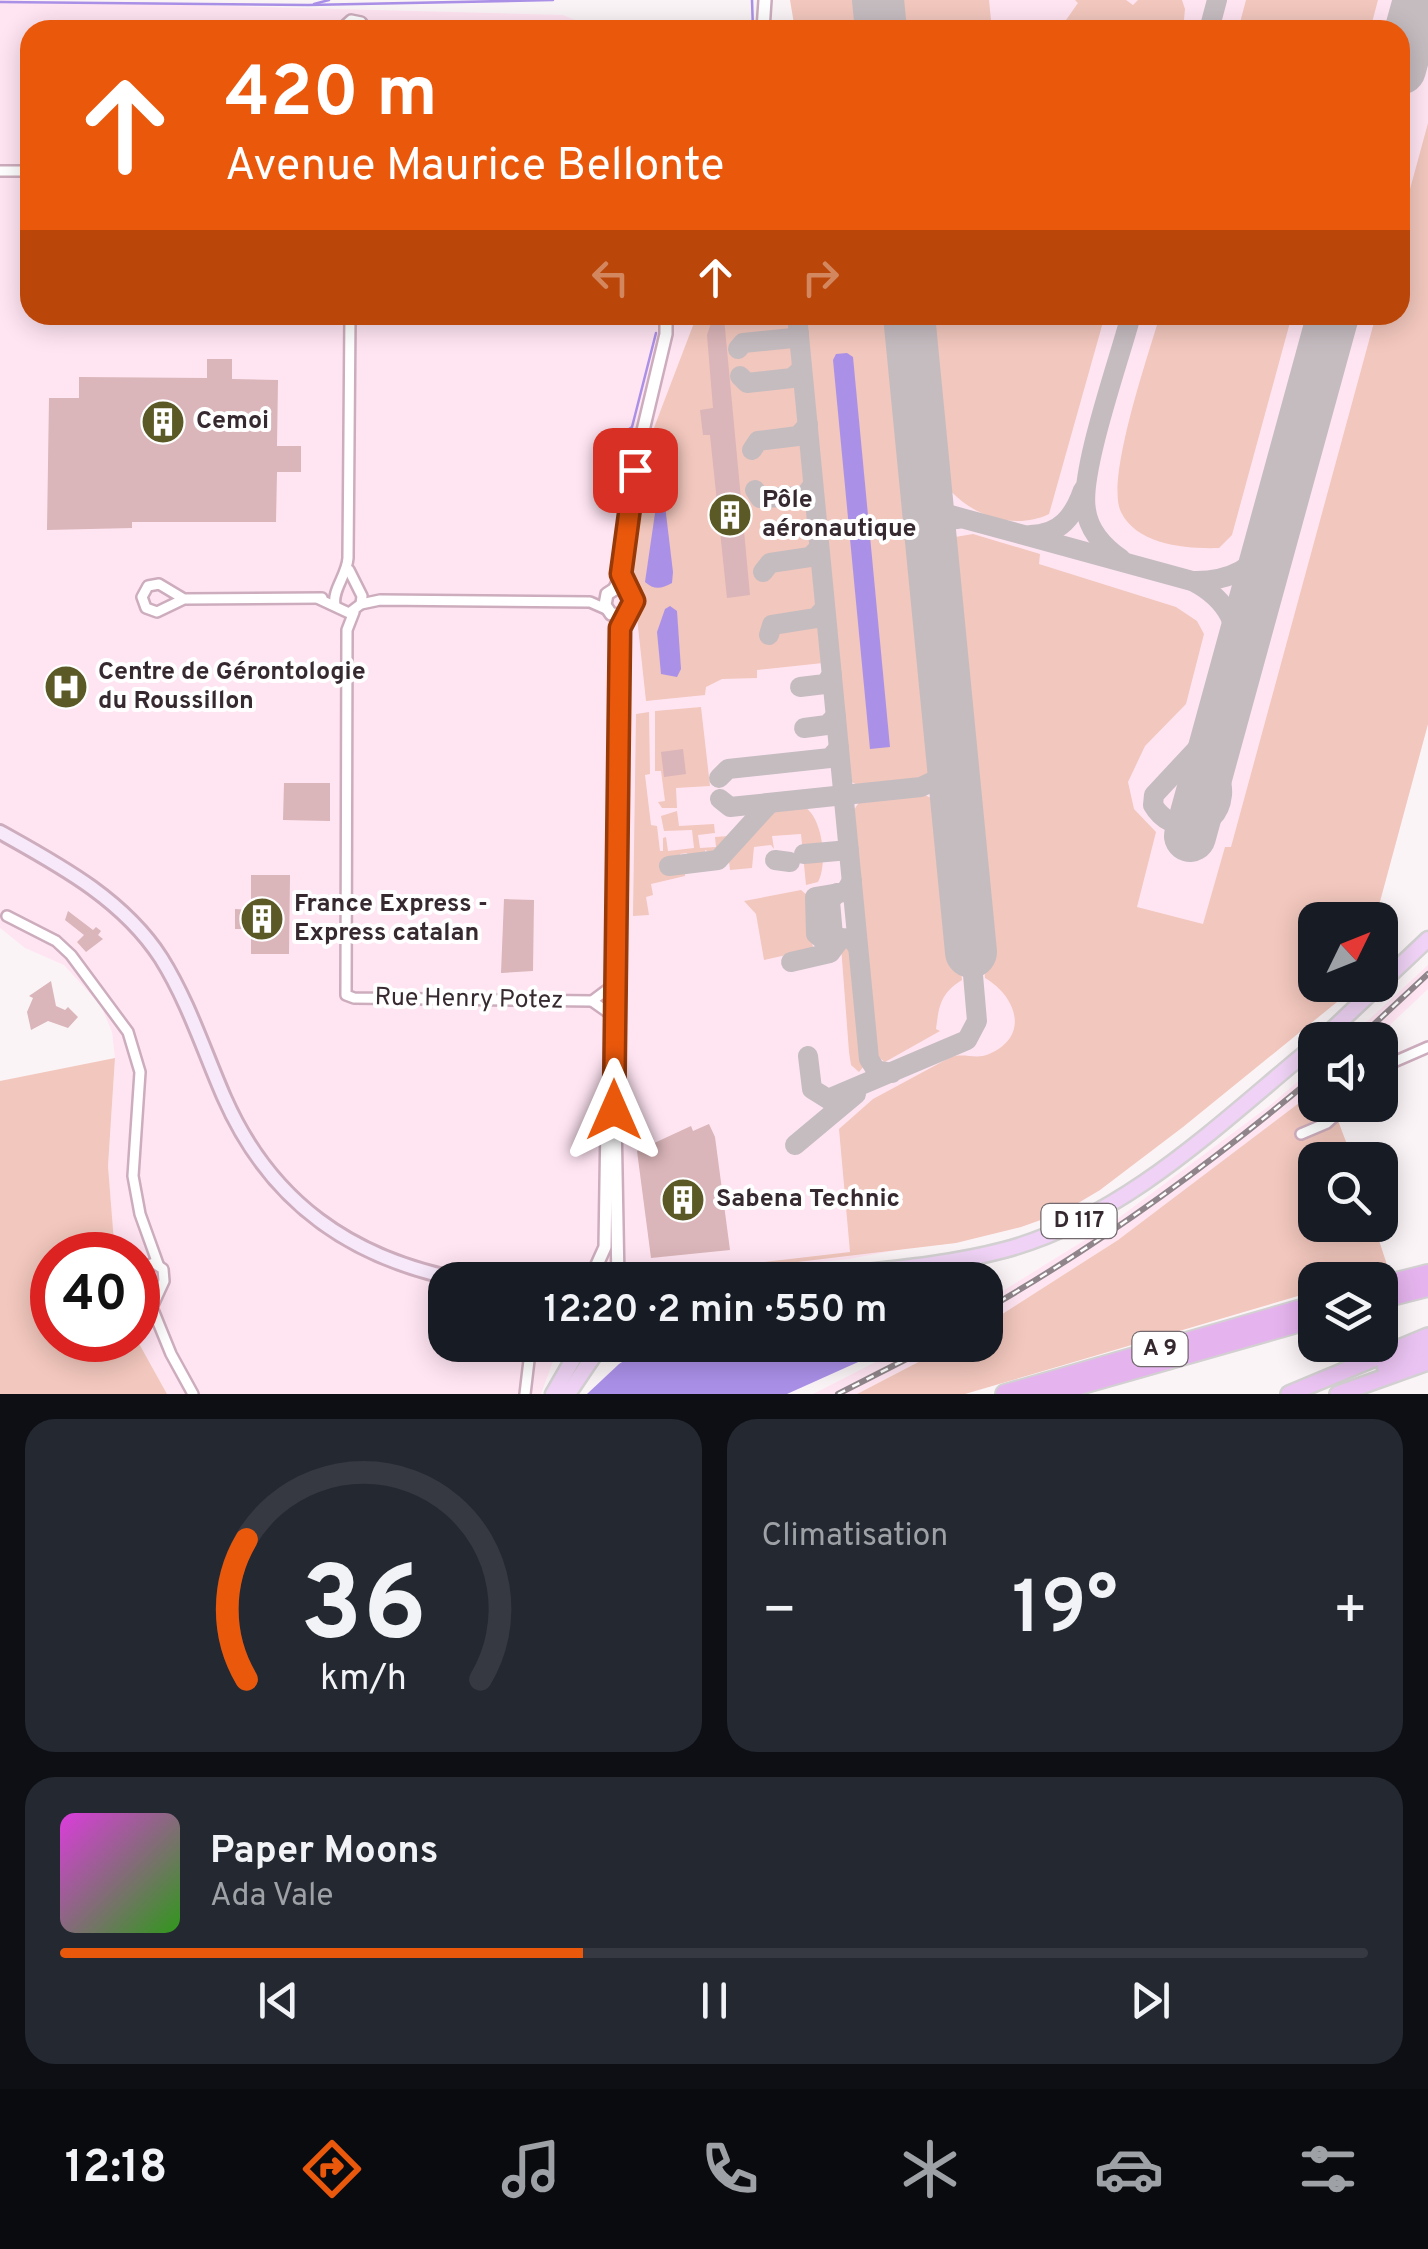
<!DOCTYPE html>
<html lang="fr">
<head>
<meta charset="utf-8">
<style>
	:root { --surface:#171b24; --page:#242831; --text:#f1f3f6; --muted:#9ea1a6; --line:#363941; --accent:#ea580c }
	body { margin:0; font-family:Overpass,sans-serif; background:var(--page); color:var(--text); height:100vh; display:flex; flex-direction:column; font-size:38px; white-space:nowrap }
	* { box-sizing:border-box; margin:0 }
	p { font-size:32px; color:var(--muted) }
	.icon { flex:none; width:55px; height:55px; fill:none; stroke:currentColor; stroke-width:2; stroke-linecap:round; stroke-linejoin:round }
	.map { position:relative; height:1394px; overflow:hidden }
	.details { display:flex; flex-direction:column; gap:25px; padding:25px; background:#0d0f14; flex:1 }
	.details>* { flex:none }
	.hud { position:absolute; left:20px; top:20px; width:1390px; height:305px; border-radius:30px; box-shadow:0 5px 25px #0003; background:#ea580c; color:#fff; overflow:hidden }
	.needle { width:65px; rotate:47deg }
	.controls { position:absolute; left:1298px; top:902px; display:grid; gap:20px }
	.controls a { display:grid; place-items:center; width:100px; height:100px; border-radius:20px; background:var(--surface); box-shadow:0 5px 25px #0003; font-size:50px }
	.speed { position:absolute; left:30px; top:1232px; display:flex; gap:20px; font-size:50px; font-weight:700; text-align:center }
	.speed>* { display:grid; place-content:center; width:130px; height:130px; border-radius:50%; background:var(--surface); box-shadow:0 5px 25px #0003; line-height:1 }
	.speed .limit { border:15px solid #d22; background:#fff; color:#111 }
	.pin { position:absolute; display:grid; place-items:center; width:85px; height:85px; color:#fff; margin:-42px; border-radius:20px; box-shadow:0 5px 15px #0006 }
	.me { position:absolute; width:110px; margin:-55px; rotate:0deg; stroke-linejoin:round; filter:drop-shadow(0 0 8px #0008) }
	.turn { display:flex; align-items:center; gap:35px; height:210px; padding:0 40px; font-size:45px }
	.turn .icon { width:130px; height:130px; stroke-width:2.5 }
	.turn b { display:block; font-size:70px; line-height:85px }
	.lanes { display:flex; align-items:center; height:95px; padding:0 40px; background:#0003; justify-content:center; gap:50px; direction:ltr }
	.lanes .off { opacity:.35 }
	.big { font-size:75px; font-weight:600; line-height:1.1 }
	.details .tile { flex:1; display:flex; flex-direction:column; justify-content:center; gap:15px; min-width:0; padding:0 35px; border-radius:30px; background:var(--page) }
	.details .dial { align-items:center; gap:0 }
	.dial svg { height:260px; overflow:visible; fill:none; stroke:var(--line); stroke-width:7; stroke-linecap:round; text-anchor:middle }
	.dial text { fill:var(--text); stroke:none }
	.song { display:flex; align-items:center; gap:30px }
	.cover { width:120px; height:120px; border-radius:15px; background:linear-gradient(135deg,hsl(300 70% 55%),hsl(110 70% 35%)) }
	.played { height:10px; border-radius:5px; background:linear-gradient(90deg,var(--accent) 40%,var(--line) 40%) }
	.keys { display:flex; justify-content:space-around; direction:ltr }
	.heat { display:flex; justify-content:space-between; align-items:center; font-size:55px; direction:ltr }
	.details .tiles { flex:1; display:grid; gap:25px; grid-template-columns:1fr 1fr }
	.tile:last-child { grid-column:span 2 }
	.trip { position:absolute; left:428px; top:1262px; width:575px; height:100px; border-radius:30px; background:var(--surface); box-shadow:0 5px 25px #0003; font-weight:600; line-height:100px; text-align:center }
	.dock { display:flex; height:160px; justify-content:space-around; align-items:center; background:#090b0e; color:var(--muted) }
	.dock .icon { width:70px; height:70px }
	.dock .current { color:var(--accent) }
	.dock b { font-size:45px; color:var(--text) }
	.map>svg:first-child { display:block }
	.built { fill:#ffe5f2 }
	.green { fill:#f2c7bd }
	.water { fill:#ab90e8 }
	.lines { fill:none; stroke-linecap:round; stroke-linejoin:round }
	.stream { stroke:#ab90e8; stroke-width:2.5 }
	.taxiway { stroke:#c5bcc0; stroke-width:20 }
	.runway { stroke:#c5bcc0; stroke-width:52 }
	.building { fill:#dab5b9 }
	.minor-casing { stroke:#cdadbd; stroke-width:14 }
	.tertiary-casing { stroke:#cdadbd; stroke-width:16 }
	.secondary-casing { stroke:#cdadbd; stroke-width:18 }
	.primary-casing { stroke:#d3d0d1; stroke-width:19 }
	.trunk-casing { stroke:#d3d0d1; stroke-width:20 }
	.motorway-casing { stroke:#d3d0d1; stroke-width:22 }
	.minor { stroke:#fff; stroke-width:9 }
	.tertiary { stroke:#fff; stroke-width:11 }
	.secondary { stroke:#f7e8fa; stroke-width:12 }
	.primary { stroke:#efd2f5; stroke-width:14 }
	.trunk { stroke:#eac3f2; stroke-width:15 }
	.motorway { stroke:#e5b4ee; stroke-width:18 }
	.rail-casing { stroke:#8f858a; stroke-width:6 }
	.rail { stroke:#fff; stroke-width:2.5; stroke-dasharray:8; stroke-linecap:butt }
	.route-casing { stroke:#983908; stroke-width:25 }
	.route { stroke:#ea580c; stroke-width:18 }
	.labels { text-anchor:middle; dominant-baseline:central; stroke-width:8; stroke-linejoin:round; paint-order:stroke }
	.shield { fill:#fff; stroke:#726a6e; stroke-width:2.5 }
	.shield-label { font-size:22px; font-weight:bold; fill:#362a30 }
	.poi-label { font-size:25px; font-weight:bold; fill:#362a30; stroke:#fff; text-anchor:start }
	.street-label { font-size:25px; fill:#362a30; stroke:#fff }
</style>
</head>
<body>
<div class="map">
<svg width="1428" height="1394" viewBox="0 0 1428 1394">
	<rect width="100%" height="100%" fill="#fbf4f7"/>
	<g class="built">
		<path d="M0,0L563,15L599,30H30V315H1400V30H795L793,0H1428V724L1375,920H1315V985H1358L1100,1190L1063,1212L1021,1227L849,1259L646,1280L586,1263L569,1280H445V1345H559L541,1394H167L137,1340L138,1255H115L114,1250L108,1166L115,1059L112,1032L101,1006L64,965L25,948L0,928Z"/>
		<path d="M1428,965V989L1374,1040H1347Z"/>
		<path d="M1315,1067V1091L1300,1104L1118,1240L985,1325V1302L1109,1225L1269,1106Z"/>
		<path d="M909,1345H951L857,1394H813Z"/>
	</g>
	<g class="green">
		<path d="M790,0H866L869,30H795Z"/>
		<path d="M890,0H989L992,30H893Z"/>
		<path d="M1075,0H1126L1133,5L1138,0H1182L1185,9L1183,30H1059L1078,3Z"/>
		<path d="M1246,0H1378L1370,30H1238Z"/>
		<path d="M1428,123V724L1375,920H1315V985H1358L1183,1127L1100,1190L1063,1212L1021,1227L956,1243L646,1280L643,1276L850,1252L839,1129L873,1099L949,1058C963,1052 975,1060 989,1054C1031,1036 1016,996 985,978L944,560L955,537L973,534L1040,554L1039,564L1176,607L1197,621L1204,634L1186,704L1145,746L1128,782L1134,809L1156,832L1137,907L1203,924L1225,847H1231L1376,315H1400V226Z"/>
		<path d="M697,315H791L823,663L757,670V678L722,679L706,687L705,695L646,701L632,571L644,454Z"/>
		<path d="M804,315H897L939,749L935,768L918,781L864,787L853,783L847,774Z"/>
		<path d="M921,315H1105L1049,514C1008,534 953,509 936,468Z"/>
		<path d="M1160,315H1292L1232,535L1219,548C1186,549 1137,545 1121,512C1105,480 1149,353 1160,315Z"/>
		<path d="M701,707L710,786L676,788L677,808H662L658,802L665,801L661,771H655V711Z"/>
		<path d="M649,712L650,774L645,775L651,825L657,826L660,851H663V838L666,837L668,851L694,848L692,830L664,831L661,816L677,811L679,826L714,824L715,833L698,835L700,848L716,847L715,837L729,836L753,811L716,855L705,850V856L688,858L687,853L680,854L682,860L669,863L670,868L685,866V876L651,884L653,895L646,897L649,915L633,916L636,714Z"/>
		<path d="M921,793L937,801L946,816L962,980C941,993 939,1005 936,1029L940,1031L885,1062L874,1054L851,814L860,801Z"/>
		<path d="M803,806C823,816 828,864 818,882L806,885L801,834L772,836L774,849L771,845L754,847L752,868L730,870L729,861L768,809Z"/>
		<path d="M801,890L808,896L813,949L764,960L756,914L744,901Z"/>
		<path d="M848,944L852,949L864,1066L859,1072L851,1065L849,1052L841,946Z"/>
		<path d="M115,1058L108,1166L115,1255H52V1340H137L167,1394H0V1081Z"/>
		<path d="M1315,1091V1105H1332L1353,1160H1315V1225H1374L1389,1271L1357,1280H1315V1291L965,1394H857L951,1345H985V1325L1118,1240Z"/>
	</g>
	<g class="water">
		<path d="M847,353L853,357L890,747L870,749L833,360L836,354Z"/>
		<path d="M600,433L620,435L609,494L598,493Z"/>
		<path d="M661,472L673,572L672,583C661,589 654,590 645,582Z"/>
		<path d="M670,606L677,611L681,669L677,677L661,674L657,632L665,609Z"/>
		<path d="M649,1345H896L787,1394H587L619,1364Z"/>
	</g>
	<g class="lines">
		<g class="stream">
			<path d="M752,0L753,30"/>
			<path d="M0,2L308,5L553,0"/>
			<path d="M314,4L329,0"/>
			<path d="M620,435L632,427L656,333"/>
		</g>
		<g class="taxiway">
			<path d="M1411,0L1414,19"/>
			<path d="M1209,30L1217,0"/>
			<path d="M797,315L869,1059L876,1070L892,1073"/>
			<path d="M738,349L743,343L793,338L799,334"/>
			<path d="M740,376L747,383L792,378L802,369"/>
			<path d="M752,450L758,441L798,436L808,425"/>
			<path d="M926,484L928,500L943,513L1192,581C1229,582 1256,569 1274,535"/>
			<path d="M755,490L760,498L805,496L813,485"/>
			<path d="M1030,535C1060,535 1074,516 1083,490"/>
			<path d="M931,542L932,530L938,520L958,519"/>
			<path d="M1121,559C1104,547 1089,532 1086,510C1079,472 1120,358 1131,315"/>
			<path d="M763,572L770,563L810,557L819,548"/>
			<path d="M1194,582C1228,600 1240,626 1238,664"/>
			<path d="M769,635L772,625L816,618L825,608"/>
			<path d="M800,687L825,684L832,675"/>
			<path d="M804,728L827,725L836,716"/>
			<path d="M1214,749C1214,766 1224,779 1222,795C1218,835 1170,835 1153,805L1154,795L1223,721"/>
			<path d="M719,778L728,769L830,758L839,748"/>
			<path d="M720,799L730,807L921,787L946,775L951,744"/>
			<path d="M804,854L849,850"/>
			<path d="M775,860L790,862"/>
			<path d="M669,866L718,860L769,804"/>
			<path d="M852,881L845,892L815,897L816,934L823,940L851,938L858,947"/>
			<path d="M834,947L830,901L837,893"/>
			<path d="M791,962L830,953L841,938L837,937"/>
			<path d="M808,1056L812,1089L828,1099L967,1040L977,1021L971,952"/>
			<path d="M795,1145L856,1094"/>
		</g>
		<g class="runway">
			<path d="M878,0L881,30"/>
			<path d="M1400,69L1419,0"/>
			<path d="M909,315L971,952"/>
			<path d="M1190,836L1333,315"/>
		</g>
	</g>
	<g class="building">
		<path d="M718,316L724,318L750,595L727,598L710,435H703L700,410L713,408L707,335L713,317Z"/>
		<path d="M207,359H232V379L278,380L277,446H301V472H277L276,522H132V528L47,530L49,398H79V377L207,378Z"/>
		<path d="M683,749L686,774L664,777L661,752Z"/>
		<path d="M284,783H330V821L283,820Z"/>
		<path d="M251,875H290L289,954H251V929H235V909L251,910Z"/>
		<path d="M504,899L534,900L533,971L501,973Z"/>
		<path d="M68,911L93,930L96,927L101,931L98,935L103,939L86,952L77,942L84,935L65,920Z"/>
		<path d="M51,981L56,1006L65,1010L68,1007L78,1017L68,1028L48,1021L31,1030L27,1012L33,998L29,996Z"/>
		<path d="M709,1124L715,1137L730,1250L651,1258L637,1151L691,1126L693,1131Z"/>
	</g>
	<g class="lines">
		<defs>
			<g id="minor">
				<path d="M340,30L351,20L361,22L367,30"/>
				<path d="M0,171H30"/>
				<path d="M349,570L362,596L361,604"/>
				<path d="M184,599L159,584L148,586L142,597L146,608L157,612L184,599L322,598"/>
				<path d="M319,599L349,613L361,604L380,600L590,602L606,609"/>
				<path d="M335,605C332,590 347,575 348,558L350,315"/>
				<path d="M354,612L347,630L346,995L354,998L592,1001L608,989"/>
				<path d="M7,916L56,941L71,955L128,1032L140,1072L133,1176L140,1214L158,1264"/>
				<path d="M592,1001L609,1013"/>
				<path d="M1380,1068L1428,1047"/>
				<path d="M1301,1134L1327,1123L1347,1105"/>
				<path d="M152,1307L164,1281L163,1269L154,1263L143,1267L140,1278L171,1354L193,1394"/>
				<path d="M525,1394L530,1352L535,1345"/>
			</g>
			<g id="tertiary">
				<path d="M763,30L765,0"/>
				<path d="M618,587L607,594L605,605L611,614L625,615"/>
				<path d="M615,588L621,575L641,439L666,334V315"/>
				<path d="M591,1278L605,1247L607,1122"/>
				<path d="M618,1280L614,1064L620,628L634,601L621,575"/>
			</g>
			<path id="secondary" d="M0,832C59,865 123,899 161,958C188,1001 204,1051 224,1097C270,1202 351,1259 462,1280"/>
			<g id="primary">
				<path d="M1321,1040L1428,939"/>
				<path d="M582,1280H606"/>
				<path d="M792,1280C862,1271 936,1268 1004,1250C1125,1218 1221,1122 1315,1045"/>
				<path d="M553,1394L572,1361L571,1345"/>
				<path d="M568,1394L597,1351"/>
			</g>
			<g id="trunk">
				<path d="M1385,1366L1428,1350"/>
				<path d="M1289,1394L1428,1336"/>
				<path d="M1338,1394L1428,1362"/>
			</g>
			<g id="motorway">
				<path d="M1380,1286L1428,1274"/>
				<path d="M1380,1299L1428,1287"/>
				<path d="M1005,1394L1315,1305"/>
				<path d="M1048,1394L1315,1318"/>
			</g>
		</defs>
		<use href="#minor" class="minor-casing"/>
		<use href="#tertiary" class="tertiary-casing"/>
		<use href="#secondary" class="secondary-casing"/>
		<use href="#primary" class="primary-casing"/>
		<use href="#trunk" class="trunk-casing"/>
		<use href="#motorway" class="motorway-casing"/>
		<use href="#minor" class="minor"/>
		<use href="#tertiary" class="tertiary"/>
		<use href="#secondary" class="secondary"/>
		<use href="#primary" class="primary"/>
		<use href="#trunk" class="trunk"/>
		<use href="#motorway" class="motorway"/>
		<defs>
			<g id="rail">
				<path d="M1357,1040L1428,974"/>
				<path d="M985,1310C1102,1243 1212,1163 1315,1076"/>
				<path d="M838,1394L934,1345"/>
			</g>
		</defs>
		<use href="#rail" class="rail-casing"/>
		<use href="#rail" class="rail"/>
	</g>
	<g class="lines">
		<defs>
			<path id="route" d="M614,1110L620,628L634,601L621,574L635,470"/>
		</defs>
		<use href="#route" class="route-casing"/>
		<use href="#route" class="route"/>
	</g>
	<defs>
		<symbol id="building-disc" viewBox="-11 -11 22 22"><circle r="9.5" fill="#5b5925" stroke="#fff"/><path d="M-4-6H4V6H1V3H-1V6H-4ZM-2.5-4.3h1.7v1.8h-1.7ZM.8-4.3h1.7v1.8H.8ZM-2.5-1h1.7V.8h-1.7ZM.8-1h1.7V.8H.8Z" fill="#fff"/></symbol>
		<symbol id="hospital-disc" viewBox="-11 -11 22 22"><circle r="9.5" fill="#5b5925" stroke="#fff"/><path d="M-5-5h3v3.5h4V-5h3V5h-3V1.5h-4V5h-3Z" fill="#fff"/></symbol>
	</defs>
	<g fill-rule="evenodd">
		<use href="#building-disc" x="138" y="397" width="50" height="50"/>
		<use href="#building-disc" x="705" y="490" width="50" height="50"/>
		<use href="#hospital-disc" x="41" y="662" width="50" height="50"/>
		<use href="#building-disc" x="237" y="894" width="50" height="50"/>
		<use href="#building-disc" x="658" y="1175" width="50" height="50"/>
	</g>
	<g class="labels">
		<g class="shield">
			<rect x="1041.5" y="1204" width="75" height="34" rx="8"/>
			<rect x="1132.5" y="1332" width="55" height="34" rx="8"/>
		</g>
		<g class="shield-label">
			<text x="1079" y="1221">D 117</text>
			<text x="1160" y="1349">A 9</text>
		</g>
		<g class="poi-label">
			<text x="196" y="422">Cemoi</text>
			<text x="762" y="501">Pôle<tspan x="762" dy="29">aéronautique</tspan></text>
			<text x="98" y="673">Centre de Gérontologie<tspan x="98" dy="29">du Roussillon</tspan></text>
			<text x="294" y="905">France Express -<tspan x="294" dy="29">Express catalan</tspan></text>
			<text x="716" y="1200">Sabena Technic</text>
		</g>
		<g class="street-label">
			<text transform="translate(469 1000) rotate(1)">Rue Henry Potez</text>
		</g>
	</g>
</svg>
<div class="controls">
<a><svg class="needle" viewBox="-14 -14 28 28"><path d="M0-13l5 13h-10z" fill="#e53935"/><path d="M0 13l5-13h-10z" fill="#9ea1a6"/></svg></a>
<a><svg class="icon" aria-label="sound" viewBox="0 0 24 24"><path d="M4 9h4l5-4v14l-5-4H4zM17 9q2 3 0 6"/></svg></a>
<a><svg class="icon" aria-label="search" viewBox="0 0 24 24"><circle cx="10" cy="10" r="6"/><path d="M15 15l6 6"/></svg></a>
<a><svg class="icon" aria-label="layers" viewBox="0 0 24 24"><path d="M12 4l9 5-9 5-9-5zM3 14l9 5 9-5"/></svg></a>
</div>
<div class="speed"><div class="limit">40</div></div>
<div class="pin" style="left:635px;top:470px;background:#d93025"><svg class="icon" aria-label="arrive" viewBox="0 0 24 24"><path d="M6 21V4h12l-3 4 3 4H6"/></svg></div>
<svg class="me" style="left:614px;top:1110px" viewBox="-20 -20 40 40"><path d="M0-17L14 15 0 8-14 15z" fill="#ea580c" stroke="#fff" stroke-width="4"/></svg>
<div class="trip">12:20 · 2 min · 550 m</div>
<div class="hud">
<div class="turn"><svg class="icon" aria-label="ahead" viewBox="0 0 24 24"><path d="M12 20V5M6 11l6-6 6 6"/></svg><div><b>420 m</b>Avenue Maurice Bellonte</div></div>
<div class="lanes"><svg class="icon off" aria-label="left" viewBox="0 0 24 24"><path d="M17 20v-9H6M10 6l-5 5 5 5"/></svg><svg class="icon" aria-label="ahead" viewBox="0 0 24 24"><path d="M12 20V5M6 11l6-6 6 6"/></svg><svg class="icon off" aria-label="right" viewBox="0 0 24 24"><path d="M7 20v-9h11M14 6l5 5-5 5"/></svg></div>
</div>
</div>
<section class="details">
<div class="tiles">
<div class="tile dial"><svg viewBox="0 0 100 80">
<path d="M14 69A42 42 0 1 1 86 69"/>
<path d="M14 69A42 42 0 0 1 14 26" stroke="#ea580c"/>
<text x="50" y="56" font-size="32" font-weight="700">36</text>
<text x="50" y="72" font-size="11">km/h</text>
</svg></div>
<div class="tile"><p>Climatisation</p>
<div class="heat"><a>−</a><b class="big">19°</b><a>+</a></div>
</div>
<div class="tile">
<div class="song"><i class="cover"></i><div><b>Paper Moons</b><p>Ada Vale</p></div></div>
<div class="played"></div>
<div class="keys"><svg class="icon" aria-label="previous" viewBox="0 0 24 24"><path d="M18 5L8 12l10 7zM5 5v14"/></svg><svg class="icon" aria-label="pause" viewBox="0 0 24 24"><path d="M8 5v14M16 5v14"/></svg><svg class="icon" aria-label="next" viewBox="0 0 24 24"><path d="M6 5l10 7-10 7zM19 5v14"/></svg></div>
</div>
</div>
</section>
<nav class="dock">
<b>12:18</b>
<svg class="icon current" aria-label="directions" viewBox="0 0 24 24"><path d="M12 3l9 9-9 9-9-9zM9 14v-3h6M13 9l2 2-2 2"/></svg>
<svg class="icon" aria-label="music" viewBox="0 0 24 24"><path d="M9 18V5l10-2v13"/><circle cx="6" cy="18" r="3"/><circle cx="16" cy="16" r="3"/></svg>
<svg class="icon" aria-label="phone" viewBox="0 0 24 24"><path d="M5 4h4l2 5-3 2q2 4 5 5l2-3 5 2v4C11 20 4 13 5 4z"/></svg>
<svg class="icon" aria-label="climate" viewBox="0 0 24 24"><path d="M12 3v18M4 7l16 10M4 17L20 7"/></svg>
<svg class="icon" aria-label="car" viewBox="0 0 24 24"><path d="M5 17H2v-5l4-1 3-4h7l3 4 3 1v5h-3M9 17h6M6 11h13"/><circle cx="7" cy="17" r="2"/><circle cx="17" cy="17" r="2"/></svg>
<svg class="icon" aria-label="filters" viewBox="0 0 24 24"><path d="M4 7h16M4 17h16"/><circle cx="9" cy="7" r="2"/><circle cx="15" cy="17" r="2"/></svg>
</nav>
</body>
</html>
